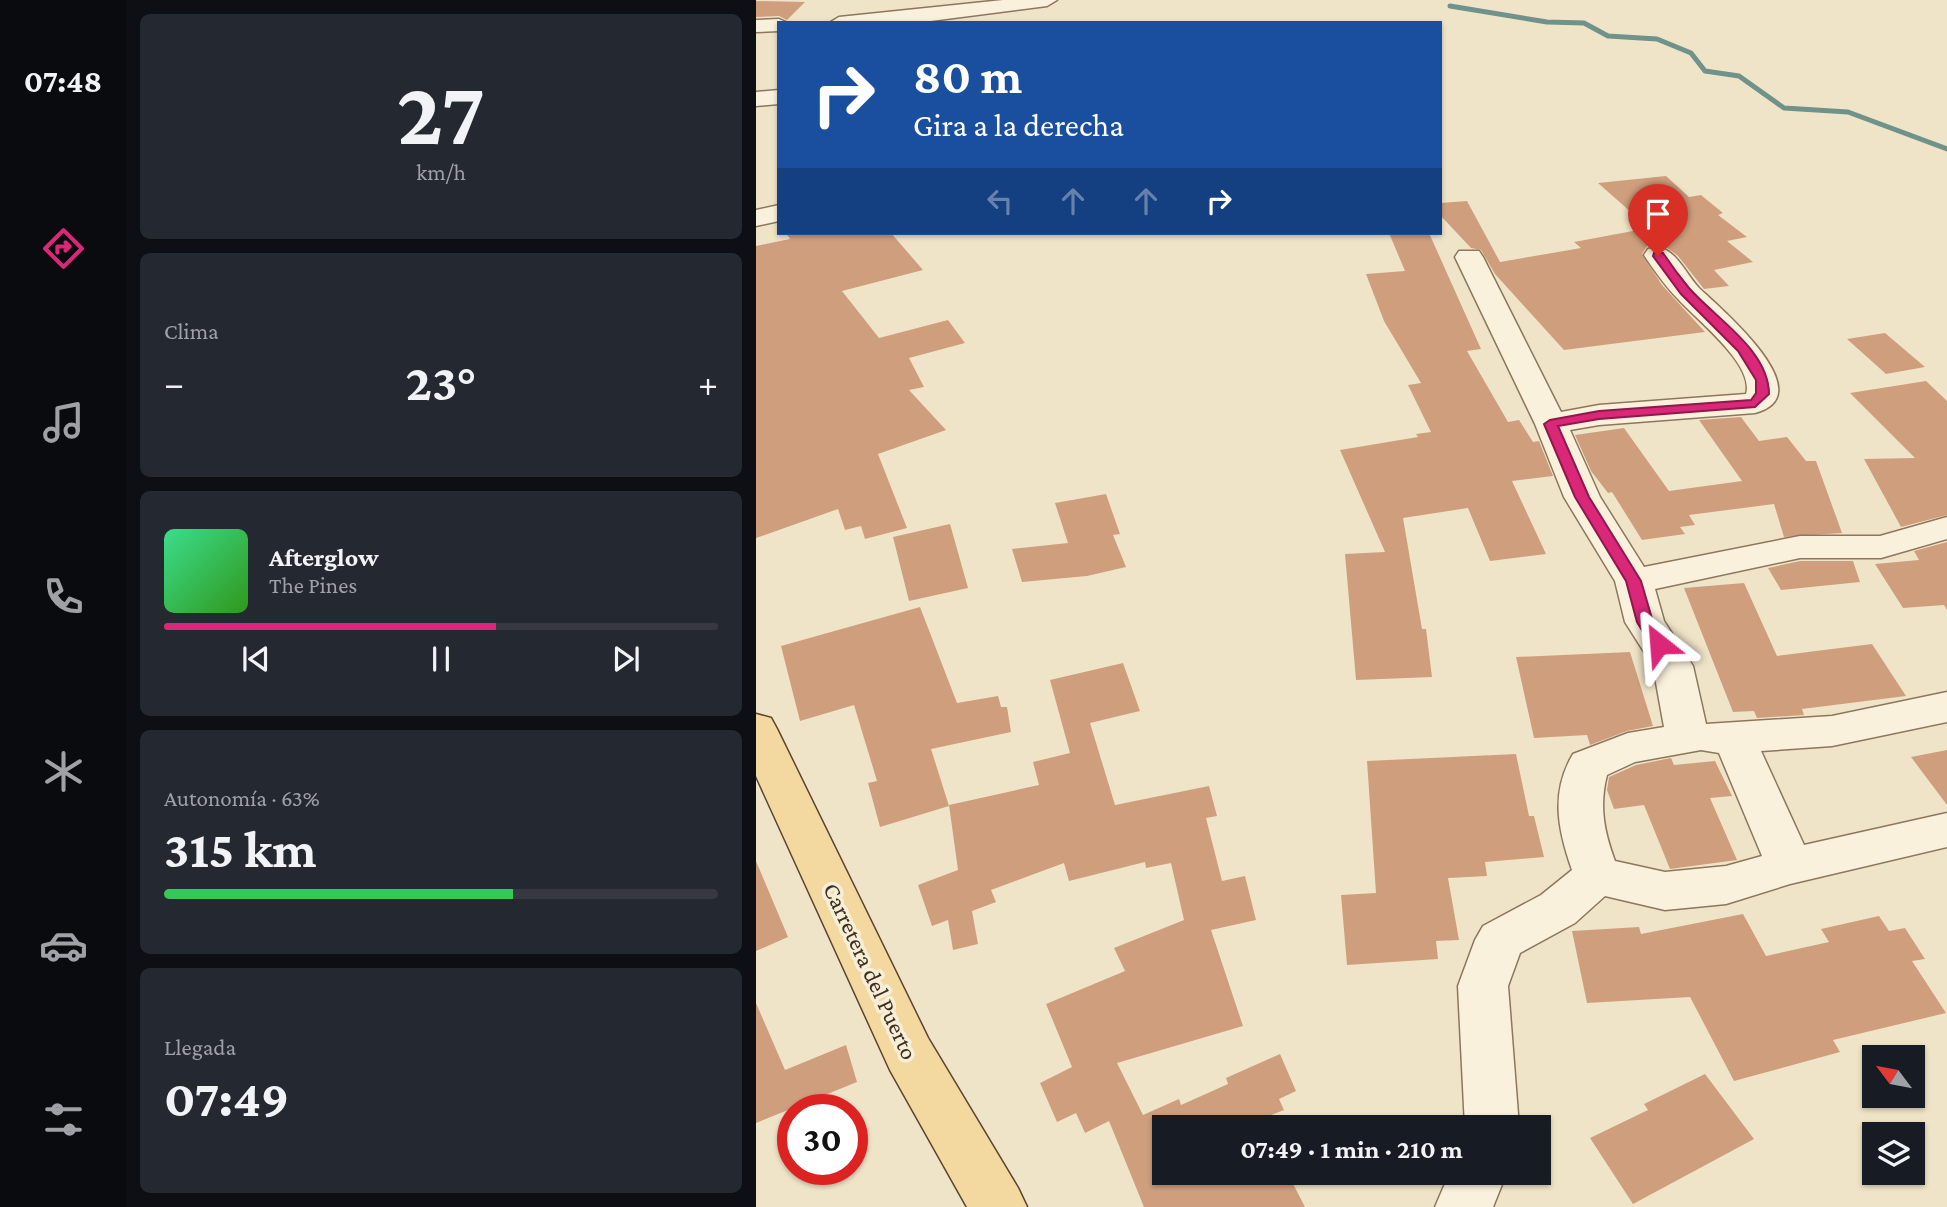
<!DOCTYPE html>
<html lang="es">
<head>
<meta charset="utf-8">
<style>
	:root { --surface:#171b24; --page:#242831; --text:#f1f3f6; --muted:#9ea1a6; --line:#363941; --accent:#db2777 }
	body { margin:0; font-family:"Crimson Pro",serif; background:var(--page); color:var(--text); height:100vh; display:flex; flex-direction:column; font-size:26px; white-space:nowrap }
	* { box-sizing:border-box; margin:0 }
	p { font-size:23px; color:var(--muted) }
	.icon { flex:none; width:38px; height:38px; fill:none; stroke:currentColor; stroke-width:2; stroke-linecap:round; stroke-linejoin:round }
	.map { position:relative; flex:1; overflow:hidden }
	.side { display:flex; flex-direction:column; gap:14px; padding:14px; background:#0d0f14; width:630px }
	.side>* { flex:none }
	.banner { position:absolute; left:21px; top:21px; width:665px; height:214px; border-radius:0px; box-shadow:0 2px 5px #0004; background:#1a4fa0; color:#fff; overflow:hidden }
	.needle { width:46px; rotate:302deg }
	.controls { position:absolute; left:1106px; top:1045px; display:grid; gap:14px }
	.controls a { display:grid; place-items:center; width:63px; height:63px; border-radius:0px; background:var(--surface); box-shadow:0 2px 5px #0004; font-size:35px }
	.speed { position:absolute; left:21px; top:1094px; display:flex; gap:14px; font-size:35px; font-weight:700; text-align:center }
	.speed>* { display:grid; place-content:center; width:91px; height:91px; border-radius:50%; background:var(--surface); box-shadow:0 2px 5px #0004; line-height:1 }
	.speed .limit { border:10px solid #d22; background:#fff; color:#111 }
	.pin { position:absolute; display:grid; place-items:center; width:60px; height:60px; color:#fff; margin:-72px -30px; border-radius:50% 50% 50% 0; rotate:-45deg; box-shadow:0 0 7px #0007 }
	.pin .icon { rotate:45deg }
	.me { position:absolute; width:77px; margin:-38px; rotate:332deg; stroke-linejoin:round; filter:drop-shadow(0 0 5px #0008) }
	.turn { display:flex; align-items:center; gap:24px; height:147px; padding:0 21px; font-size:32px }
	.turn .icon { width:91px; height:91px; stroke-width:2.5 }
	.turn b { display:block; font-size:49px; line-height:60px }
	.lanes { display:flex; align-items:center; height:66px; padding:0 21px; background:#0003; justify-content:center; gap:35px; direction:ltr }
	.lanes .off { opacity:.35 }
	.big { font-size:52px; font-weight:700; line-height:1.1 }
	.side .tile { flex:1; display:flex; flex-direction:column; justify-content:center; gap:10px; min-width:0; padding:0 24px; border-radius:10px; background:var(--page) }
	.side .dial { align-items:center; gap:0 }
	.dial b { font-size:91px; line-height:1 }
	.song { display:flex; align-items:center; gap:21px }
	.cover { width:84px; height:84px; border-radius:10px; background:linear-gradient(135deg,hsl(150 70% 55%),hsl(110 70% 35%)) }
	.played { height:7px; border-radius:4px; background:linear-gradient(90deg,var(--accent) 60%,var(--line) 60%) }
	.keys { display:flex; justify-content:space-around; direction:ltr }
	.heat { display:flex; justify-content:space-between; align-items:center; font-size:38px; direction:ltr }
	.charge { height:10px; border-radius:5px; background:linear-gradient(90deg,#34c759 63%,var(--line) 0) }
	.trip { position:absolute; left:396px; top:1115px; width:399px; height:70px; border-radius:0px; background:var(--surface); box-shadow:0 2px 5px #0004; font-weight:700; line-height:70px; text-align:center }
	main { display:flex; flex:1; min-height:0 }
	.dock { display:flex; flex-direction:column; width:126px; justify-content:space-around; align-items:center; background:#090b0e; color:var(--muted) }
	.dock .icon { width:49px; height:49px }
	.dock .current { color:var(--accent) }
	.dock b { font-size:32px; color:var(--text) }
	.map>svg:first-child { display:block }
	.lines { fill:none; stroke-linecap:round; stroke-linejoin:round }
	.stream { stroke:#6f938a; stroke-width:5 }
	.building { fill:#cf9f7d }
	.minor-casing { stroke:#8d765c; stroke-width:3 }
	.major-casing { stroke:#5b4430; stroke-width:3 }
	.minor { fill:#faf1dc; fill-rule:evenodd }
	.major { fill:#f3d9a0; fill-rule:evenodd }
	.route { fill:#db2777; stroke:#8e194d; stroke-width:2 }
	.labels { text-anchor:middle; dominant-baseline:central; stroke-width:7; stroke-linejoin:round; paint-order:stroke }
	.near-street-label { font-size:24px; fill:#3d2e20; stroke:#f7eed8 }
</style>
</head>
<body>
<main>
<nav class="dock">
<b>07:48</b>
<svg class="icon current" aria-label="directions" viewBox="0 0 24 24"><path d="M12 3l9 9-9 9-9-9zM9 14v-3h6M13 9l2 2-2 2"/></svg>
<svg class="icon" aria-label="music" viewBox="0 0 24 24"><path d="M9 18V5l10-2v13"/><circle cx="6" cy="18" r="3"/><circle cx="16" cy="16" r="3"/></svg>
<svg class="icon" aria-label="phone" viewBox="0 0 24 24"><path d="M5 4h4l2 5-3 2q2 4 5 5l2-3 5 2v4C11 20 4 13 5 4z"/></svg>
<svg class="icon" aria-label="climate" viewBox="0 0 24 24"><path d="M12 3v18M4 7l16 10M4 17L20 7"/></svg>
<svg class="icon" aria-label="car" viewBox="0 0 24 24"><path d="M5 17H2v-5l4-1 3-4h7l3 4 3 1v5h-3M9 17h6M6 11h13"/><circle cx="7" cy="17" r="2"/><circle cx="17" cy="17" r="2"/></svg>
<svg class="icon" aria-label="filters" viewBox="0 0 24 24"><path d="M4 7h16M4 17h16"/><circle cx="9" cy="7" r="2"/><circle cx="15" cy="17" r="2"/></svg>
</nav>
<section class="side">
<div class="tile dial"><b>27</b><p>km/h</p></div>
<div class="tile"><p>Clima</p>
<div class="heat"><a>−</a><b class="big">23°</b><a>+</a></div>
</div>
<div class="tile">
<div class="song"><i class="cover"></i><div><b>Afterglow</b><p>The Pines</p></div></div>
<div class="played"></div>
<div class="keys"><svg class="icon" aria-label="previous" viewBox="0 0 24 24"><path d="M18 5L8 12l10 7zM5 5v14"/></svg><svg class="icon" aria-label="pause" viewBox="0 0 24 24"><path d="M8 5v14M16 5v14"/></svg><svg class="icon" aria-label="next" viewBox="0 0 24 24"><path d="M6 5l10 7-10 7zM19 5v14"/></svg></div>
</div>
<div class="tile"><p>Autonomía · 63%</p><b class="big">315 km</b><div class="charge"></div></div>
<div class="tile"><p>Llegada</p><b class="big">07:49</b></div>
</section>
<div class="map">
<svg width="1191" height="1207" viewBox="0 0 1191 1207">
	<rect width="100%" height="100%" fill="#f0e4c8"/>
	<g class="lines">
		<path class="stream" d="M694,6L791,22L828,23L852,36L901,39L935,53L949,71L983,76L1028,108L1092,112L1191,149"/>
	</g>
	<g class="building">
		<path d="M0,1L49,2L31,20L23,16L0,17Z"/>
		<path d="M910,176L933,197L945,195L967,213L962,215L991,237L971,241L997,262L958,270L973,286L948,289L922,256L910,247L891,246L886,254L906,285L949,332L808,350L739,274L725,250L715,248L684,215V203L711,201L744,262L825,248L818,242L893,228L842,183Z"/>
		<path d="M30,233H135L167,270L86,291L123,338L192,320L209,343L153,358L168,387L153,390L190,430L122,454L151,528L109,539L105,526L89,530L82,509L0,538V246L34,239Z"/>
		<path d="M633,233H673L725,349L711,351L752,422L763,420L777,442L783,441L797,476L756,481L790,554L734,561L712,508L647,518L666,629H670L676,677L600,680L589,554L629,552L584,450L662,437L660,434L675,432L652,385L665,383L628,321L610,274L649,271Z"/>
		<path d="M1129,333L1169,367L1130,374L1091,339Z"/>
		<path d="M1170,381L1191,401V515L1145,527L1108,459L1159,458L1094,393Z"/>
		<path d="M985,417L1003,441L1031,437L1050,461H1060L1086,533L1028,537L1018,504L933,515L939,525L924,527L929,534L886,540L856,492L852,493L835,471L819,435L868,428L913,491L986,481L943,420Z"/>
		<path d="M350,494L364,534L357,535L370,567L331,576L266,582L256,549L312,543L299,503Z"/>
		<path d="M194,524L212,588L153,601L137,537Z"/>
		<path d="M1191,542V610L1188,605L1147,608L1119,564L1163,560L1158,551Z"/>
		<path d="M1044,561H1097L1104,582L1025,590L1012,568Z"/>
		<path d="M988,583L1021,656L1116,644L1150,696L1046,709L1048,715L1001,718L998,711L977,712L928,588Z"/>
		<path d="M164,607L201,703L242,696L245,707H251L255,732L175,749L193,806L124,827L112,783L121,781L98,705L44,721L25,646Z"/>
		<path d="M874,652L897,726L871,731L834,745L831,735L778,738L760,657Z"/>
		<path d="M367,663L384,711L334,723L359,805L453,786L461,816L450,818L466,881L489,876L500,920L455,930L487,1026L361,1063L387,1115L423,1099L425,1105L472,1084L470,1078L524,1054L540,1091L523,1099L528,1110L485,1127H408V1172H531L549,1207H388L353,1121L329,1133L320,1113L301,1122L284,1083L316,1067L290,1004L369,971L358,948L428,920L415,863L390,868L389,862L313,881L308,863L235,890L240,902L216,911L222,944L197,950L192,920L176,926L162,885L202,870L193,805L283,785L277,762L314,753L294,680Z"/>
		<path d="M1191,750V805L1155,757Z"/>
		<path d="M760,754L773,816H778L788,857L729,862L731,876L692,878L703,940L680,941L682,959L591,965L585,895L620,893L611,761Z"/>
		<path d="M915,758L918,765L959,761L976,796L954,798L981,860L914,869L888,805L858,809L851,790L853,777L880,765Z"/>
		<path d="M0,861L32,937L0,951Z"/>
		<path d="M987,914L1010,956L1073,942L1065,929L1123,916L1133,931L1149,928L1169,959L1156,961L1190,1013L1077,1040L1084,1052L978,1081L934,997L831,1003L816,931L883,927L885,934Z"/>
		<path d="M0,1003L29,1070L90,1045L101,1082L0,1123Z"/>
		<path d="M949,1074L998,1139L877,1204L834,1138L892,1110L888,1104Z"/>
	</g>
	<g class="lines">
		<defs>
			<g id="minor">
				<path d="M247,0H301L291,6L159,23H73L83,17Z"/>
				<path d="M23,19L32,23H23V31L0,32V20Z"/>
				<path d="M23,90V104L0,106V92Z"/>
				<path d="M23,205V221L0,226V210Z"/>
				<path d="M902,247C921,251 930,274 943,288C964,308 1068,395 999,413L843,425L814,430L844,497L888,567L1044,536H1124L1191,517V539L1125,558H1044L899,589L908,621L937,666L950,724L1076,716L1191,692V722L1076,746L1005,751L1048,845L1191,813V847L1034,884L970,904L909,910L849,896L819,923L764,953L752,986L763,1127H709L702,986L719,940L727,926L785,895L816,870C802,830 794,793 817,754L872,733L908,727L897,666L869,622L859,581L808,497L779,424L699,257L703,251H723L727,257L805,412L843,405L990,394C999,365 941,320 922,299C909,286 898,270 888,255L892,249ZM945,750L963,753L1006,856L970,866L909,872L859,861C848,832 843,806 851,775L879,762Z"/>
				<path d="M694,1172H751L737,1207H679Z"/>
			</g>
			<path id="major" d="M0,714L15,718L21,729L172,1038L262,1188L271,1207H211L134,1070L0,776Z"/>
		</defs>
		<use href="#minor" class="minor-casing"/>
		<use href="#major" class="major-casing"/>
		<use href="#minor" class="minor"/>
		<use href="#major" class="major"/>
	</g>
	<path class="route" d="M898,253H907C915,265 924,277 933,288C959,318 1013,350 1013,394L999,407L843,419L802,426L833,497L885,581L897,622L911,644L903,649L897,648L881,622L870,581L819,497L788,424L794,420L843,411L995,400L1000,393V380L982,351L925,294L897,256Z"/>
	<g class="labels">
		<g class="near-street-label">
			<text transform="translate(115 971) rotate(65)">Carretera del Puerto</text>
		</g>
	</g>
</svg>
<div class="controls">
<a><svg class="needle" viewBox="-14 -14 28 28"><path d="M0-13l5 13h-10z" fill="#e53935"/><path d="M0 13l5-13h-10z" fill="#9ea1a6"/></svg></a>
<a><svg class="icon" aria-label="layers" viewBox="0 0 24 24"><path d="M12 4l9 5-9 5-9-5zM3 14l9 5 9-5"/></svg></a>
</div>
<div class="speed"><div class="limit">30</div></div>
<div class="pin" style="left:902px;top:256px;background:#d93025"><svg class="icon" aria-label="arrive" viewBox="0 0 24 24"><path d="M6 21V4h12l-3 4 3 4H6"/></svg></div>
<svg class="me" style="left:903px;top:644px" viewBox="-20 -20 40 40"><path d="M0-17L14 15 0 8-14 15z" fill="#db2777" stroke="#fff" stroke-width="4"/></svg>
<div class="trip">07:49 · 1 min · 210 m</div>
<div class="banner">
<div class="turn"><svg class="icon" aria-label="right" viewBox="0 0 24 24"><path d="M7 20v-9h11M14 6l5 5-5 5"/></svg><div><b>80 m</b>Gira a la derecha</div></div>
<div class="lanes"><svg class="icon off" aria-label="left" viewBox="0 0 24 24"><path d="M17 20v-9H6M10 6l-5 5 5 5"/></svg><svg class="icon off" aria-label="ahead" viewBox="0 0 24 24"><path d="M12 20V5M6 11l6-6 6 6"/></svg><svg class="icon off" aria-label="ahead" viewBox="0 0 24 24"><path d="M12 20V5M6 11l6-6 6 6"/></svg><svg class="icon" aria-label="right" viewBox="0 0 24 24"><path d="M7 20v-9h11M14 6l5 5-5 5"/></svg></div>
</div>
</div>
</main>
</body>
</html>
